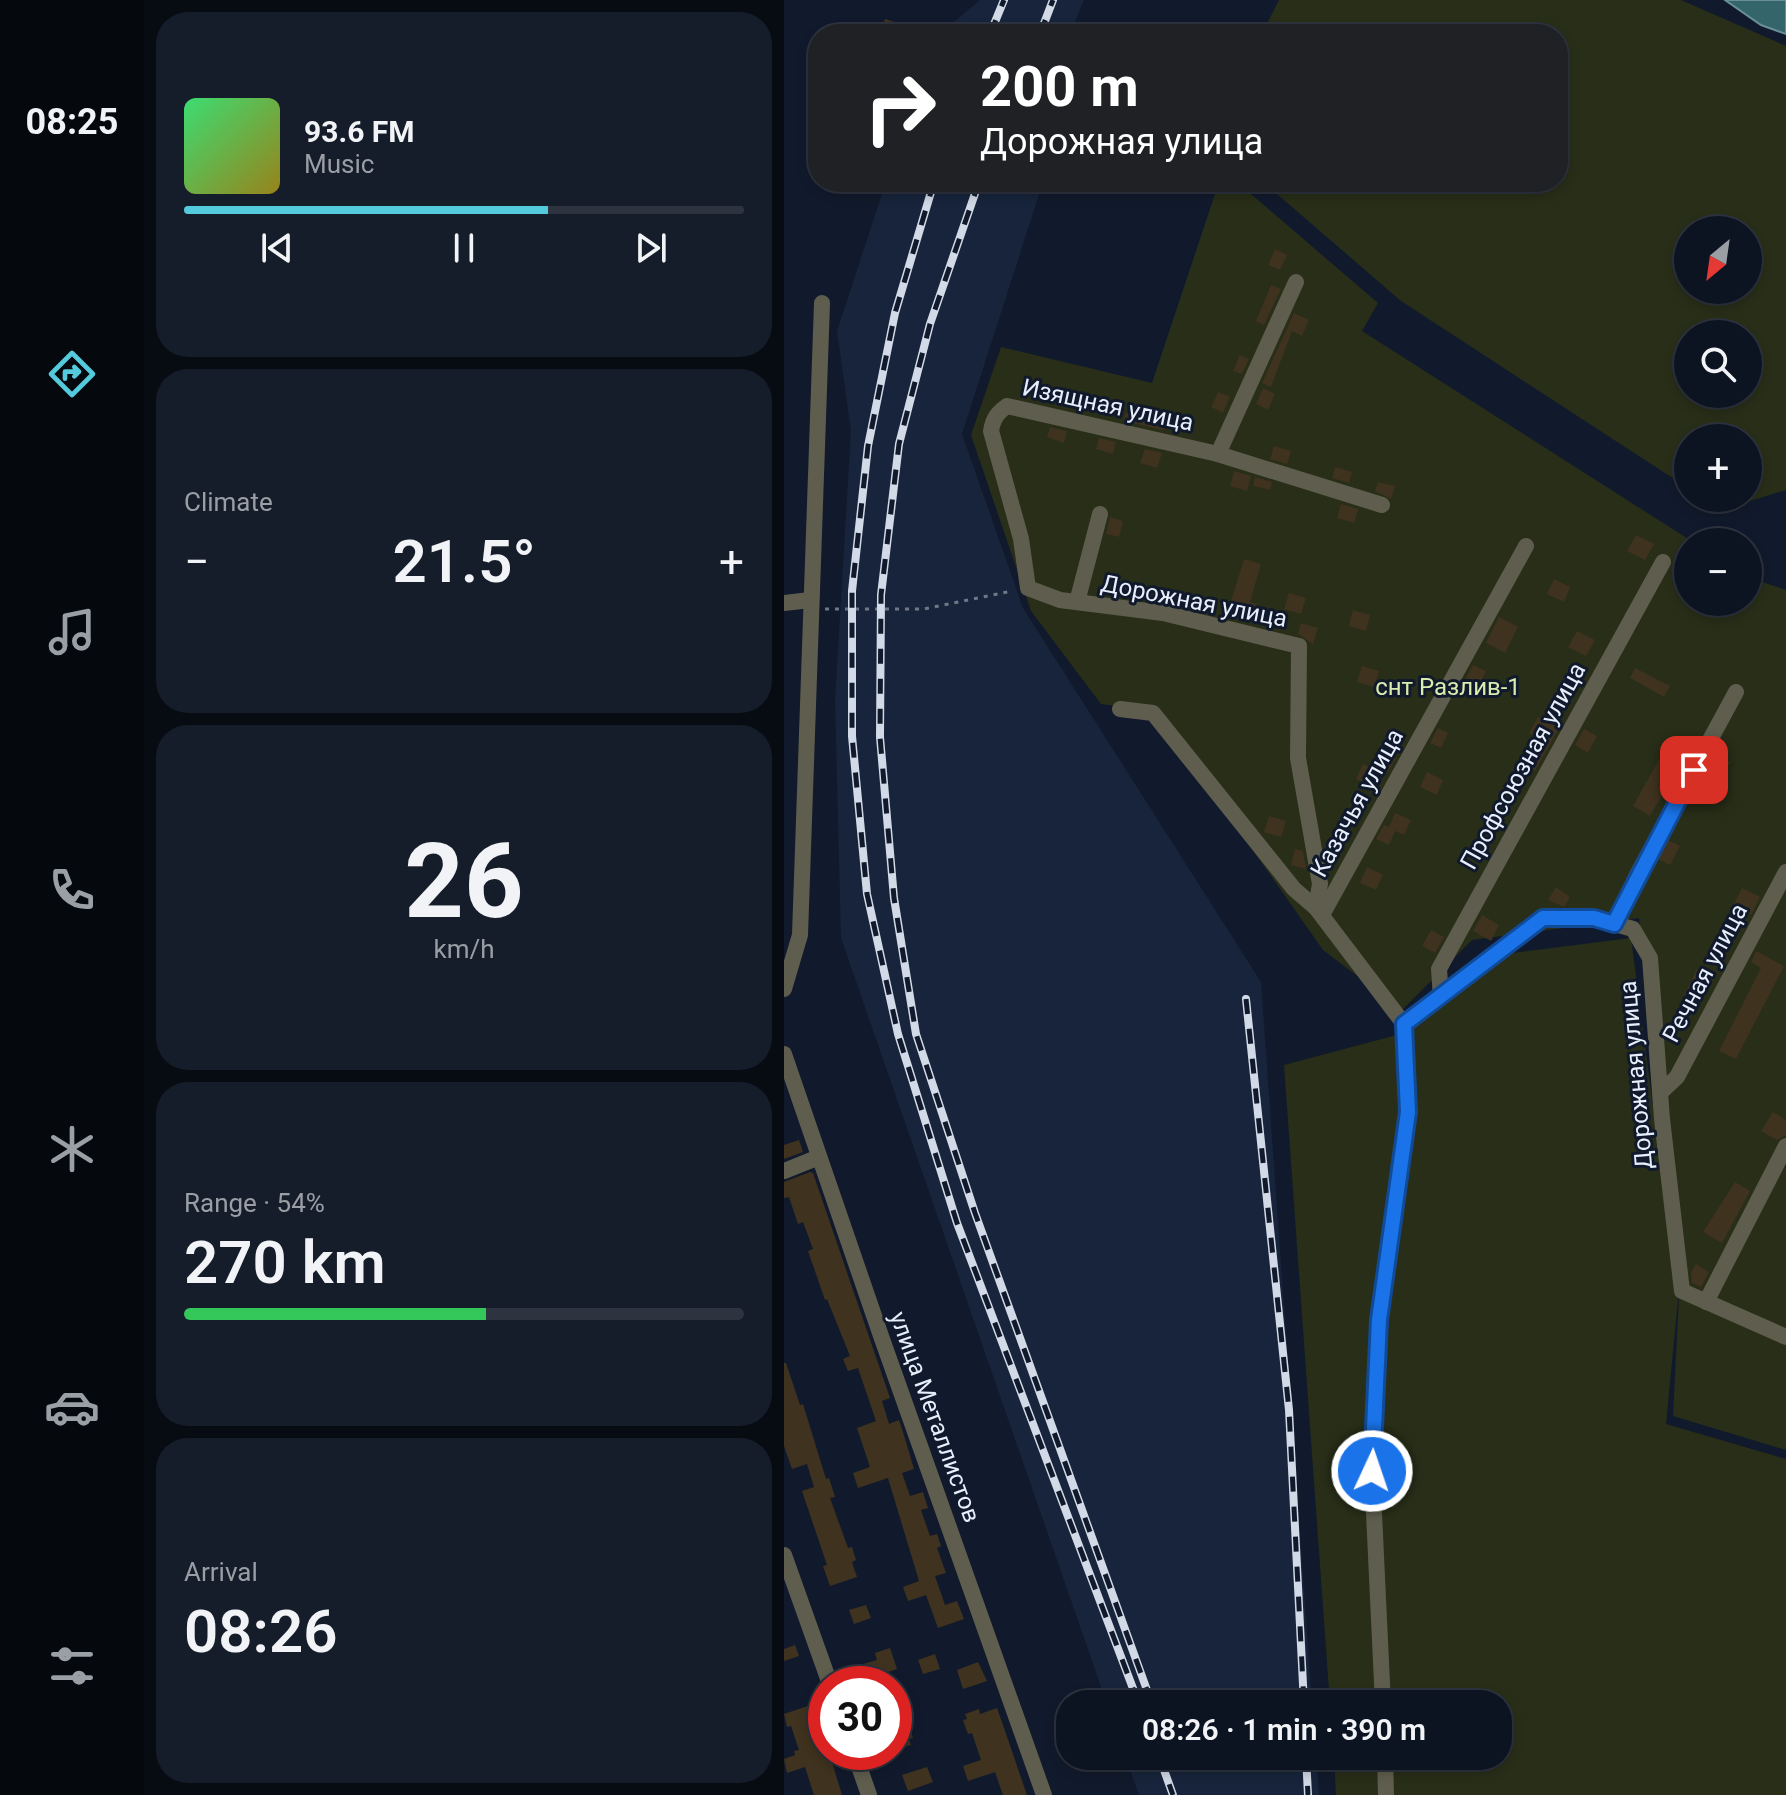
<!DOCTYPE html>
<html lang="en">
<head>
<meta charset="utf-8">
<style>
	:root { --surface:#0d1421; --page:#161d2a; --text:#f1f3f6; --muted:#9a9ea5; --line:#2d333f; --accent:#54cadd }
	body { margin:0; font-family:Roboto,sans-serif; background:var(--page); color:var(--text); height:100vh; display:flex; flex-direction:column; font-size:30px; white-space:nowrap }
	* { box-sizing:border-box; margin:0 }
	p { font-size:26px; color:var(--muted) }
	.icon { flex:none; width:44px; height:44px; fill:none; stroke:currentColor; stroke-width:2; stroke-linecap:round; stroke-linejoin:round }
	.map { position:relative; flex:1; overflow:hidden }
	.panel { display:flex; flex-direction:column; gap:12px; padding:12px; background:#070b12; width:640px }
	.panel>* { flex:none }
	.banner { position:absolute; left:24px; top:24px; width:760px; height:168px; border-radius:32px; box-shadow:0 4px 12px #0003,0 0 0 2px var(--line); background:#202124; color:#fff; overflow:hidden }
	.needle { width:52px; rotate:209deg }
	.fabs { position:absolute; left:890px; top:216px; display:grid; gap:16px }
	.fabs a { display:grid; place-items:center; width:88px; height:88px; border-radius:50%; background:var(--surface); box-shadow:0 4px 12px #0003,0 0 0 2px var(--line); font-size:40px }
	.speed { position:absolute; left:24px; top:1666px; display:flex; gap:16px; font-size:40px; font-weight:700; text-align:center }
	.speed>* { display:grid; place-content:center; width:104px; height:104px; border-radius:50%; background:var(--surface); box-shadow:0 4px 12px #0003,0 0 0 2px var(--line); line-height:1 }
	.speed .limit { border:12px solid #d22; background:#fff; color:#111 }
	.pin { position:absolute; display:grid; place-items:center; width:68px; height:68px; color:#fff; margin:-34px; border-radius:16px; box-shadow:0 4px 12px #0006 }
	.me { position:absolute; width:88px; margin:-44px; rotate:3deg; stroke-linejoin:round; filter:drop-shadow(0 0 6px #0008) }
	.turn { display:flex; align-items:center; gap:28px; height:168px; padding:0 40px; font-size:36px }
	.turn .icon { width:104px; height:104px; stroke-width:2.5 }
	.turn b { display:block; font-size:56px; line-height:68px }
	.big { font-size:60px; font-weight:600; line-height:1.1 }
	.panel .tile { flex:1; display:flex; flex-direction:column; justify-content:center; gap:12px; min-width:0; padding:0 28px; border-radius:32px; background:var(--page) }
	.panel .dial { align-items:center; gap:0 }
	.dial b { font-size:104px; line-height:1 }
	.song { display:flex; align-items:center; gap:24px }
	.cover { width:96px; height:96px; border-radius:12px; background:linear-gradient(135deg,hsl(140 70% 55%),hsl(50 70% 35%)) }
	.played { height:8px; border-radius:4px; background:linear-gradient(90deg,var(--accent) 65%,var(--line) 65%) }
	.keys { display:flex; justify-content:space-around; direction:ltr }
	.heat { display:flex; justify-content:space-between; align-items:center; font-size:44px; direction:ltr }
	.charge { height:12px; border-radius:6px; background:linear-gradient(90deg,#34c759 54%,var(--line) 0) }
	.trip { position:absolute; left:272px; top:1690px; width:456px; height:80px; border-radius:32px; background:var(--surface); box-shadow:0 4px 12px #0003,0 0 0 2px var(--line); font-weight:600; line-height:80px; text-align:center }
	main { display:flex; flex:1; min-height:0 }
	.tabs { display:flex; flex-direction:column; width:144px; justify-content:space-around; align-items:center; background:#05080d; color:var(--muted) }
	.tabs .icon { width:56px; height:56px }
	.tabs .active { color:var(--accent) }
	.tabs b { font-size:36px; color:var(--text) }
	.map>svg:first-child { display:block }
	.built { fill:#17243b }
	.green { fill:#282e18; fill-rule:evenodd }
	.water { fill:#33656b; stroke:#698e96; stroke-width:2 }
	.building { fill:#3f321e }
	.lines { fill:none; stroke-linecap:round; stroke-linejoin:round }
	.path { stroke:#6f7787; stroke-width:3; stroke-dasharray:4 6; stroke-linecap:butt }
	.minor { stroke:#5f5e4e; stroke-width:16 }
	.rail-casing { stroke:#d2dae7; stroke-width:8 }
	.rail { stroke:#111a2c; stroke-width:5; stroke-dasharray:15; stroke-linecap:butt }
	.route-casing { stroke:#114b97; stroke-width:20 }
	.route { stroke:#1a73e8; stroke-width:14 }
	.labels { text-anchor:middle; dominant-baseline:central; stroke-width:6; stroke-linejoin:round; paint-order:stroke }
	.street-label { font-size:24px; fill:#e8effc; stroke:#111a2c }
	.park-label { font-size:24px; fill:#d8ecad; stroke:#111a2c }
</style>
</head>
<body>
<main>
<nav class="tabs">
<b>08:25</b>
<svg class="icon active" aria-label="directions" viewBox="0 0 24 24"><path d="M12 3l9 9-9 9-9-9zM9 14v-3h6M13 9l2 2-2 2"/></svg>
<svg class="icon" aria-label="music" viewBox="0 0 24 24"><path d="M9 18V5l10-2v13"/><circle cx="6" cy="18" r="3"/><circle cx="16" cy="16" r="3"/></svg>
<svg class="icon" aria-label="phone" viewBox="0 0 24 24"><path d="M5 4h4l2 5-3 2q2 4 5 5l2-3 5 2v4C11 20 4 13 5 4z"/></svg>
<svg class="icon" aria-label="climate" viewBox="0 0 24 24"><path d="M12 3v18M4 7l16 10M4 17L20 7"/></svg>
<svg class="icon" aria-label="car" viewBox="0 0 24 24"><path d="M5 17H2v-5l4-1 3-4h7l3 4 3 1v5h-3M9 17h6M6 11h13"/><circle cx="7" cy="17" r="2"/><circle cx="17" cy="17" r="2"/></svg>
<svg class="icon" aria-label="filters" viewBox="0 0 24 24"><path d="M4 7h16M4 17h16"/><circle cx="9" cy="7" r="2"/><circle cx="15" cy="17" r="2"/></svg>
</nav>
<section class="panel">
<div class="tile">
<div class="song"><i class="cover"></i><div><b>93.6 FM</b><p>Music</p></div></div>
<div class="played"></div>
<div class="keys"><svg class="icon" aria-label="previous" viewBox="0 0 24 24"><path d="M18 5L8 12l10 7zM5 5v14"/></svg><svg class="icon" aria-label="pause" viewBox="0 0 24 24"><path d="M8 5v14M16 5v14"/></svg><svg class="icon" aria-label="next" viewBox="0 0 24 24"><path d="M6 5l10 7-10 7zM19 5v14"/></svg></div>
</div>
<div class="tile"><p>Climate</p>
<div class="heat"><a>−</a><b class="big">21.5°</b><a>+</a></div>
</div>
<div class="tile dial"><b>26</b><p>km/h</p></div>
<div class="tile"><p>Range · 54%</p><b class="big">270 km</b><div class="charge"></div></div>
<div class="tile"><p>Arrival</p><b class="big">08:26</b></div>
</section>
<div class="map">
<svg width="1002" height="1795" viewBox="0 0 1002 1795">
	<rect width="100%" height="100%" fill="#111a2c"/>
	<g class="built">
		<path d="M196,0H300L288,29L295,34H156Z"/>
		<path d="M102,182H259L178,434L239,608L477,982L528,1704H323L57,938L51,701L67,431L53,331Z"/>
		<path d="M341,1756H532L535,1795H355Z"/>
	</g>
	<g class="green">
		<path d="M495,0H897L1002,46V490L937,510L919,498H964V438H904V488L617,301L479,182H774V34H478ZM904,230H964V290H904ZM904,334H964V394H904Z"/>
		<path d="M435,182H453L594,303L578,331L909,542H904V602H964V577L1002,590V1450L889,1416L895,1296L855,918L688,940L618,1010L539,950L371,711L317,704L247,611L187,435L217,347L368,383Z"/>
		<path d="M847,938L894,1299L882,1424L1002,1459V1795H552L550,1756H714V1704H546L500,1065L613,1035L729,953Z"/>
	</g>
	<path class="water" d="M941,0H1002V34L977,25Z"/>
	<g class="building">
		<path d="M101,19L140,31V34H96Z"/>
		<path d="M491,249L503,255L496,270L484,265Z"/>
		<path d="M487,285L497,289L480,325L472,321Z"/>
		<path d="M510,313L525,320L518,336L508,331L487,387L478,383Z"/>
		<path d="M456,355L465,359L458,374L449,371Z"/>
		<path d="M479,388L491,394L484,410L472,404Z"/>
		<path d="M434,392L446,397L439,413L427,407Z"/>
		<path d="M342,413L364,420L365,414L382,419L379,430L339,421Z"/>
		<path d="M266,427L283,431L280,443L263,437Z"/>
		<path d="M315,438L332,442L329,454L312,449Z"/>
		<path d="M490,446L507,451L503,464L486,459Z"/>
		<path d="M361,449L378,453L373,468L356,463Z"/>
		<path d="M551,467L568,472L565,483L548,478Z"/>
		<path d="M450,471L467,476L463,491L446,486Z"/>
		<path d="M471,477L488,482L486,490L469,486Z"/>
		<path d="M594,482L611,486L607,499L591,491Z"/>
		<path d="M557,504L574,509L570,523L553,518Z"/>
		<path d="M326,517L339,521L335,537L322,534Z"/>
		<path d="M852,535L870,544L861,560L843,551Z"/>
		<path d="M460,559L477,564L466,602L473,604L468,623L442,617Z"/>
		<path d="M770,579L786,587L780,602L763,594Z"/>
		<path d="M322,581L339,586L336,597L318,594Z"/>
		<path d="M505,593L522,598L517,614L500,609Z"/>
		<path d="M569,610L586,615L582,631L565,626Z"/>
		<path d="M715,617L734,627L721,653L702,643Z"/>
		<path d="M517,623L534,628L529,644L514,634Z"/>
		<path d="M793,631L811,640L802,656L784,647Z"/>
		<path d="M689,665L702,671L695,686L681,680Z"/>
		<path d="M578,666L595,671L590,687L573,682Z"/>
		<path d="M851,668L886,686L880,697L846,678Z"/>
		<path d="M754,717L775,728L751,771L738,764L752,737L745,733Z"/>
		<path d="M654,728L664,733L657,748L646,743Z"/>
		<path d="M800,729L813,736L804,753L791,745Z"/>
		<path d="M598,751L612,758L604,772L591,766Z"/>
		<path d="M931,754L946,762L936,780L921,772Z"/>
		<path d="M877,756L896,765L866,816L849,806Z"/>
		<path d="M579,764L596,771L589,786L572,779Z"/>
		<path d="M643,772L659,780L653,795L636,787Z"/>
		<path d="M611,813L627,820L620,835L611,831L605,845L592,839L600,825L605,827Z"/>
		<path d="M485,816L502,821L497,837L480,832Z"/>
		<path d="M884,840L896,846L886,865L874,859Z"/>
		<path d="M511,849L519,851L522,869L507,865Z"/>
		<path d="M583,867L599,875L592,890L576,883Z"/>
		<path d="M772,887L786,897L780,907L764,900Z"/>
		<path d="M958,888L976,897L967,915L949,906Z"/>
		<path d="M698,915L715,925L707,941L689,931Z"/>
		<path d="M647,930L660,937L651,953L638,946Z"/>
		<path d="M972,951L1000,966L952,1059L935,1051L977,968L967,962Z"/>
		<path d="M913,969L930,978L917,1003L900,995Z"/>
		<path d="M989,1112L1002,1120V1135L993,1140L977,1131Z"/>
		<path d="M15,1140L19,1152L0,1159V1145Z"/>
		<path d="M26,1172L29,1173L106,1398L98,1401L105,1424L115,1420L119,1432L130,1469L118,1473L126,1496L139,1492L144,1508L137,1510L146,1536L153,1534L157,1546L153,1548L162,1573L151,1576L161,1605L173,1601L180,1619L154,1628L142,1595L124,1601L119,1587L135,1581L104,1478L74,1488L69,1473L86,1467L73,1428L92,1421L74,1368L64,1371L59,1359L66,1356L43,1299L41,1300L24,1251L29,1249L19,1222L14,1224L5,1197L0,1198V1182Z"/>
		<path d="M951,1182L966,1191L938,1243L919,1232Z"/>
		<path d="M912,1264L925,1272L917,1287L908,1283L907,1273Z"/>
		<path d="M0,1363H2L16,1405L19,1404L42,1479L45,1478L51,1497L46,1498L64,1548L68,1547L72,1560L68,1562L73,1577L46,1586L39,1566L43,1565L18,1491L30,1487L23,1464L8,1469L0,1446Z"/>
		<path d="M82,1605L87,1618L70,1624L65,1610Z"/>
		<path d="M11,1645L15,1656L0,1661V1649Z"/>
		<path d="M106,1648L113,1669L84,1679L79,1664L93,1660L91,1653Z"/>
		<path d="M151,1654L156,1669L139,1674L134,1660Z"/>
		<path d="M194,1662L203,1681L179,1689L173,1670Z"/>
		<path d="M110,1689L129,1738L125,1739L127,1745L110,1750Z"/>
		<path d="M24,1706L38,1746L42,1745V1752H45L58,1795H30L21,1767L3,1773L0,1759L11,1755L10,1751L15,1750L7,1726L3,1727L0,1714Z"/>
		<path d="M213,1708L219,1725L243,1795H219L211,1772L184,1781L179,1766L197,1760L188,1733L184,1734L179,1720L183,1719L181,1714L195,1709L196,1714Z"/>
		<path d="M143,1767L149,1782L124,1791L118,1775Z"/>
	</g>
	<g class="lines">
		<path class="path" d="M41,609H140L228,591"/>
		<g class="minor">
			<path d="M434,454L512,282"/>
			<path d="M598,505L434,454L223,406C213,413 209,419 207,431L237,539L244,588L276,600L379,613L515,646L514,758L536,884L532,908L620,1024L759,918H810L849,929L866,958L878,1119L898,1291L1002,1337"/>
			<path d="M293,602L316,514"/>
			<path d="M0,603L26,600"/>
			<path d="M336,709L369,713L510,889L532,908"/>
			<path d="M538,915L742,546"/>
			<path d="M830,924L854,873L952,692"/>
			<path d="M0,989L16,935L38,303"/>
			<path d="M657,998L655,969L879,562"/>
			<path d="M0,1054L97,1336L260,1795"/>
			<path d="M876,1093L893,1077L1002,872"/>
			<path d="M0,1171L35,1157"/>
			<path d="M922,1302L1002,1146"/>
			<path d="M0,1555L46,1684"/>
			<path d="M599,1704L588,1471L595,1320L624,1112L620,1024"/>
			<path d="M70,1752L85,1795"/>
			<path d="M601,1756L602,1795"/>
		</g>
		<defs>
			<g id="rail">
				<path d="M206,34L220,0"/>
				<path d="M256,34L269,0"/>
				<path d="M150,182L111,313L84,446L68,591V736L83,894L114,1034L173,1223L353,1699"/>
				<path d="M195,182L146,324L115,444L97,595L96,737L110,898L132,1034L191,1213L368,1704"/>
				<path d="M462,999L505,1410L520,1704"/>
				<path d="M375,1756L389,1795"/>
				<path d="M522,1756L524,1795"/>
			</g>
		</defs>
		<use href="#rail" class="rail-casing"/>
		<use href="#rail" class="rail"/>
	</g>
	<g class="lines">
		<defs>
			<path id="route" d="M588,1471L595,1320L624,1112L620,1024L759,918H810L830,924L910,770"/>
		</defs>
		<use href="#route" class="route-casing"/>
		<use href="#route" class="route"/>
	</g>
	<g class="labels">
		<g class="street-label">
			<text transform="translate(324 405) rotate(12)">Изящная улица</text>
			<text transform="translate(410 601) rotate(11)">Дорожная улица</text>
			<text transform="translate(739 766) rotate(-61)">Профсоюзная улица</text>
			<text transform="translate(573 803) rotate(-61)">Казачья улица</text>
			<text transform="translate(921 973) rotate(-62)">Речная улица</text>
			<text transform="translate(852 1075) rotate(-95)">Дорожная улица</text>
			<text transform="translate(151 1417) rotate(70)">улица Металлистов</text>
		</g>
		<g class="park-label">
			<text x="664" y="687">снт Разлив-1</text>
		</g>
	</g>
</svg>
<div class="fabs">
<a><svg class="needle" viewBox="-14 -14 28 28"><path d="M0-13l5 13h-10z" fill="#e53935"/><path d="M0 13l5-13h-10z" fill="#9a9ea5"/></svg></a>
<a><svg class="icon" aria-label="search" viewBox="0 0 24 24"><circle cx="10" cy="10" r="6"/><path d="M15 15l6 6"/></svg></a>
<a>+</a>
<a>−</a>
</div>
<div class="speed"><div class="limit">30</div></div>
<div class="pin" style="left:910px;top:770px;background:#d93025"><svg class="icon" aria-label="arrive" viewBox="0 0 24 24"><path d="M6 21V4h12l-3 4 3 4H6"/></svg></div>
<svg class="me" style="left:588px;top:1471px" viewBox="-20 -20 40 40"><circle r="17" fill="#1a73e8" stroke="#fff" stroke-width="3"/><path d="M0-11L8 9 0 5-8 9z" fill="#fff"/></svg>
<div class="trip">08:26 · 1 min · 390 m</div>
<div class="banner">
<div class="turn"><svg class="icon" aria-label="right" viewBox="0 0 24 24"><path d="M7 20v-9h11M14 6l5 5-5 5"/></svg><div><b>200 m</b>Дорожная улица</div></div>
</div>
</div>
</main>
</body>
</html>
